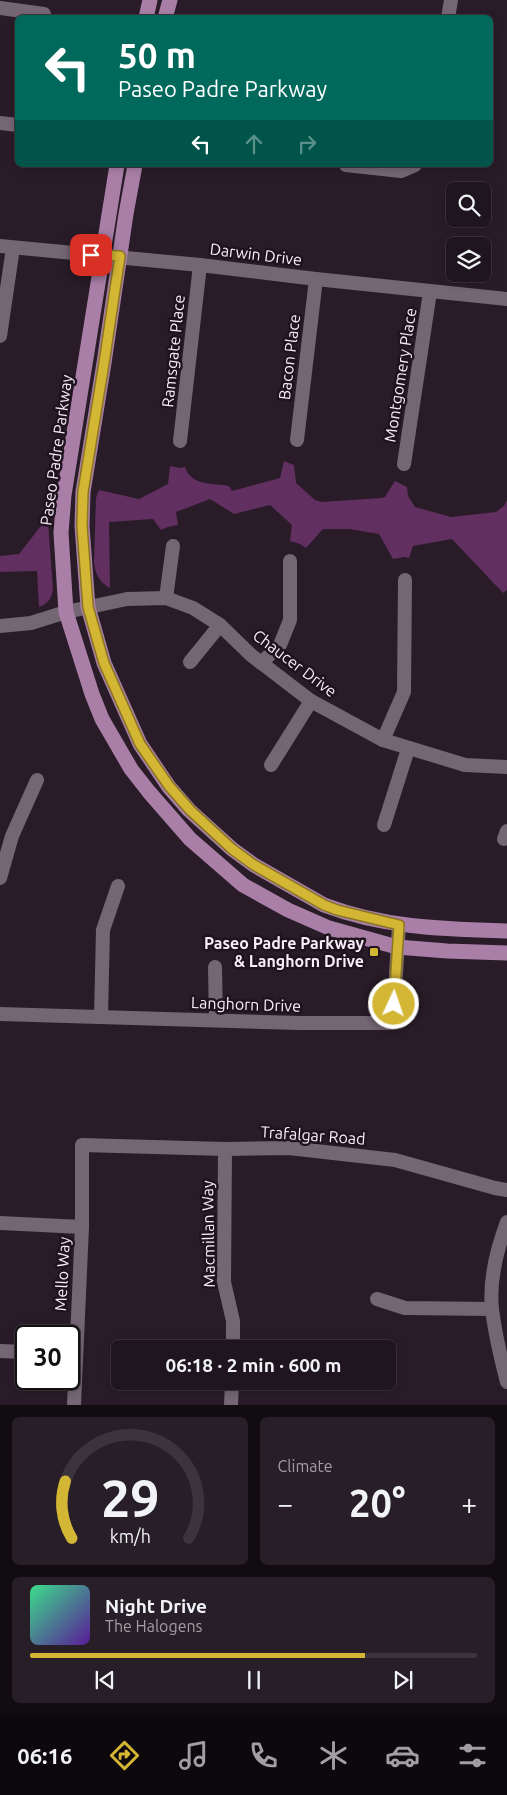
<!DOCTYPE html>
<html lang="en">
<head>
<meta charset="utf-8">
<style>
	:root { --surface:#1f151e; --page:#271e27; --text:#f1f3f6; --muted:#a19fa4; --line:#3c343c; --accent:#d4b635 }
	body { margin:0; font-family:Ubuntu,sans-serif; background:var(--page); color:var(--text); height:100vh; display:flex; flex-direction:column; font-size:19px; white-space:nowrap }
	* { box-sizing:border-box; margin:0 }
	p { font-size:16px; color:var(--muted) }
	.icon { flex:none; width:28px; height:28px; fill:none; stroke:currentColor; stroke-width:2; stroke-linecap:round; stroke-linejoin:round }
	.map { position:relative; height:1405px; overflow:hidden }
	.side { display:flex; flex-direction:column; gap:12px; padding:12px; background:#110c10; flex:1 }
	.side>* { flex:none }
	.banner { position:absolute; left:15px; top:15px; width:478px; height:152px; border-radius:8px; box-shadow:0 2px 8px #0003,0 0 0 1px var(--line); background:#00695c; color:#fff; overflow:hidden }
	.tools { position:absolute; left:446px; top:182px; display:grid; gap:10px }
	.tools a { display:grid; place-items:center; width:45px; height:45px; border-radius:8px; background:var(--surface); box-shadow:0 2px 8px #0003,0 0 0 1px var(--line); font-size:25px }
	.speed { position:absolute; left:15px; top:1325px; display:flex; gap:10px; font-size:25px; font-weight:700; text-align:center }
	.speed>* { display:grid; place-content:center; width:65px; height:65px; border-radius:50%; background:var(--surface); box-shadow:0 2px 8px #0003,0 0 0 1px var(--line); line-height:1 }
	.speed .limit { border:2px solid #111; border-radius:8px; background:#fff; color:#111 }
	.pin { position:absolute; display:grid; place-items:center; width:42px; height:42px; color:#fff; margin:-21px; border-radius:10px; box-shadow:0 2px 8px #0006 }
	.me { position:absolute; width:55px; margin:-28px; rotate:3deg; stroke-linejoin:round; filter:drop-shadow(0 0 4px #0008) }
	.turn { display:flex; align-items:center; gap:18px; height:105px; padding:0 20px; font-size:22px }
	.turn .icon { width:65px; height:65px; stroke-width:2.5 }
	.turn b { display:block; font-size:35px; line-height:42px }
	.lanes { display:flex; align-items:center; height:48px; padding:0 20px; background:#0003; justify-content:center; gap:25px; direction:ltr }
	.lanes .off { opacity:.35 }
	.big { font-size:38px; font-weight:600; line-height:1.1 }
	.side .card { flex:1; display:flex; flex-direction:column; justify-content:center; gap:8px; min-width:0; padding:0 18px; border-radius:8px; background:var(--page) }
	.side .dial { align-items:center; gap:0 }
	.dial svg { height:130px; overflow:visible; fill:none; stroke:var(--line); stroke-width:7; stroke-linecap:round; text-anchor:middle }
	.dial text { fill:var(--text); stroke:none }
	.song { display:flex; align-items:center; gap:15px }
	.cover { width:60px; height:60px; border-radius:8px; background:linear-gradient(135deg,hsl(150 70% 55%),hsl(270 70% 35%)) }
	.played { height:5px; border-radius:2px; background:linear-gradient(90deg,var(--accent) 75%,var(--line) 75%) }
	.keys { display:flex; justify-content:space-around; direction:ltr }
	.heat { display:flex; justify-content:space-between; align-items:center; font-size:28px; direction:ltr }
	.side .tiles { flex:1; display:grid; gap:12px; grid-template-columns:1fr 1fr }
	.card:last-child { grid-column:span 2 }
	.trip { position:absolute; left:111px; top:1340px; width:285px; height:50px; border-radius:8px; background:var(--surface); box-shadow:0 2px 8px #0003,0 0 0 1px var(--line); font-weight:600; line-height:50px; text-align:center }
	.dock { display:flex; height:80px; justify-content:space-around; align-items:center; background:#0c080c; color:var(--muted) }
	.dock .icon { width:35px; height:35px }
	.dock .on { color:var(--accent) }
	.dock b { font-size:22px; color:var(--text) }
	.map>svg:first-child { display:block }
	.green { fill:#612f60 }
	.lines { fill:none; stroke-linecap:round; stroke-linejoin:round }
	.minor { stroke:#756674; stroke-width:14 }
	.major { stroke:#a97fa7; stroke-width:15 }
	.route-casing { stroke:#8a7622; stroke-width:12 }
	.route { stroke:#d4b635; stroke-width:9 }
	.poi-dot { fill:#d4b635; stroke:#1f131f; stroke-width:2 }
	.labels { text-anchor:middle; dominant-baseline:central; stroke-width:5; stroke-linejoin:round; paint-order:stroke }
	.street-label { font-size:16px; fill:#f8eef7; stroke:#1f131f }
	.poi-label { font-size:16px; font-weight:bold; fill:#f8eef7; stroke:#1f131f; text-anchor:end }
</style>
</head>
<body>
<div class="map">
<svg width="507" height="1405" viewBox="0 0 507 1405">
	<rect width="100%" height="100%" fill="#291c28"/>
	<g class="green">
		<path d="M284,461L294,465L296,483L315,500L322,502L381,498L385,497L395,481L407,487L408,496L415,507L451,517L496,512L504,506L507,500V590L503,593L452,539L413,546L409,558L404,557L393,559L379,534L349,529H323L306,548L300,544L290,541L292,525L270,505L234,514L210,499L176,512L178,525L168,527L161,530L153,519L109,522L110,588C99,582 96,575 94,563L96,498L99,490L139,499L168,484L170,466L181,468L185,467C191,486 212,483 229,486L232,491L280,478Z"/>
		<path d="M44,522L48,523L53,588C52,598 49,603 39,607L37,571L0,572V556L19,554Z"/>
	</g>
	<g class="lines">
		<g class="minor">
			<path d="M0,8L44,14"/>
			<path d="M448,18L451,0"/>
			<path d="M0,123L18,125"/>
			<path d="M346,165L401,171L415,165"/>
			<path d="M0,246L200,265L316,279L507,299"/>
			<path d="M0,336L13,248"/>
			<path d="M297,440L316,279"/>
			<path d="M180,441L200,265"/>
			<path d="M404,464L430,292"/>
			<path d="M166,598L173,546"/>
			<path d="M0,626L31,623L66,612L127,599L166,598L193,608L220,625L251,655L311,701L383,740L465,765L507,767"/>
			<path d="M190,662L220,625"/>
			<path d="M261,663L280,645L290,620V561"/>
			<path d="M383,740L404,692L405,580"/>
			<path d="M271,765L311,701"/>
			<path d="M384,825L408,749"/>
			<path d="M504,839L507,831"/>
			<path d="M0,878L12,836L37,780"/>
			<path d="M215,967L216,1020"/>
			<path d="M0,1014L299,1023H393L399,925"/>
			<path d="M101,1016L103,930L118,886"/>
			<path d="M225,1149L224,1282L233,1321V1349"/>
			<path d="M507,1222C497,1249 489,1280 492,1309C495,1333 501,1359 507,1382"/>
			<path d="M0,1223L82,1227"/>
			<path d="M377,1299L405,1308L492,1309"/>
			<path d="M0,1351L26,1352"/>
			<path d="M74,1405L82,1227V1145L225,1149L289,1148L395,1160L495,1188L507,1190"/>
			<path d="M231,1405L232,1381"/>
		</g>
		<g class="major">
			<path d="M146,18L150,0"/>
			<path d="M165,18L170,0"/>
			<path d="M117,165L64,495L61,533L66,612L92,694L102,719L131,769L149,792L190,839L243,885L288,910L329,928L397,947L447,951L507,953"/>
			<path d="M135,165L126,214L104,363L83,492L82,526L88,607L104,663L140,744L169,787L189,810L232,849L254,865L324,905C385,928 443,929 507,931"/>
		</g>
	</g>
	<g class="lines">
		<defs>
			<path id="route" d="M91,255L120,256L104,363L83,492L82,526L88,607L104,663L140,744L169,786L190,810L232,849L254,865L324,905L337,910L399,925L394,1004"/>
		</defs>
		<use href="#route" class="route-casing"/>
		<use href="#route" class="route"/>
	</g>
	<rect class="poi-dot" x="369" y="947" width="10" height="10" rx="2.5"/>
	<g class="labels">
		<g class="street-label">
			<text transform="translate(256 254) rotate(7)">Darwin Drive</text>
			<text transform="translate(173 351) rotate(-84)">Ramsgate Place</text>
			<text transform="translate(289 357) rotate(-83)">Bacon Place</text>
			<text transform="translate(400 375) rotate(-81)">Montgomery Place</text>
			<text transform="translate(56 450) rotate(-82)">Paseo Padre Parkway</text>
			<text transform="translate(295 663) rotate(37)">Chaucer Drive</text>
			<text transform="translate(246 1004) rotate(2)">Langhorn Drive</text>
			<text transform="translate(313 1135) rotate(4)">Trafalgar Road</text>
			<text transform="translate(208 1234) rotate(-91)">Macmillan Way</text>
			<text transform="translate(62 1274) rotate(-87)">Mello Way</text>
		</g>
		<g class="poi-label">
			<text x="364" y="943">Paseo Padre Parkway<tspan x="364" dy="18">&amp; Langhorn Drive</tspan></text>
		</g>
	</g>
</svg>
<div class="tools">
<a><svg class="icon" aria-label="search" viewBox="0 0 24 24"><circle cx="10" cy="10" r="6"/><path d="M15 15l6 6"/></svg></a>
<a><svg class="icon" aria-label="layers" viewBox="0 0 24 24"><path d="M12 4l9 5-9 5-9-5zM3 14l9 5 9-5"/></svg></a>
</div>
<div class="speed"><div class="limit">30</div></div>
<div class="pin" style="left:91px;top:255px;background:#d93025"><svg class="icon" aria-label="arrive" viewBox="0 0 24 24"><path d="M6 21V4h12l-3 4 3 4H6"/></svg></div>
<svg class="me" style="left:394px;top:1004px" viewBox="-20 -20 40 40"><circle r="17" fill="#d4b635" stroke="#fff" stroke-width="3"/><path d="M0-11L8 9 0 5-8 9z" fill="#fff"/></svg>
<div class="trip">06:18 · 2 min · 600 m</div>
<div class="banner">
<div class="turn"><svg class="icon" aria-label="left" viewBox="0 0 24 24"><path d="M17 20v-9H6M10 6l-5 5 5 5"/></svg><div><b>50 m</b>Paseo Padre Parkway</div></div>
<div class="lanes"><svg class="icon" aria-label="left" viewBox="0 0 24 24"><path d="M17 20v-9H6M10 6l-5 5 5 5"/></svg><svg class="icon off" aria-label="ahead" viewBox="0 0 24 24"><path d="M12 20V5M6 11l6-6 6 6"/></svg><svg class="icon off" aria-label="right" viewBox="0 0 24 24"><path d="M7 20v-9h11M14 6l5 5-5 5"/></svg></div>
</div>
</div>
<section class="side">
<div class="tiles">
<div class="card dial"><svg viewBox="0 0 100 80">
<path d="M14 69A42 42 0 1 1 86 69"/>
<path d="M14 69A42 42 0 0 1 10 34" stroke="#d4b635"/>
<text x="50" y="56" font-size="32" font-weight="700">29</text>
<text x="50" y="72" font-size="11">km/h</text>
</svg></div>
<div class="card"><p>Climate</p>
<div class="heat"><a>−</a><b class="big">20°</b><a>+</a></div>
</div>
<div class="card">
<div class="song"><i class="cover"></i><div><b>Night Drive</b><p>The Halogens</p></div></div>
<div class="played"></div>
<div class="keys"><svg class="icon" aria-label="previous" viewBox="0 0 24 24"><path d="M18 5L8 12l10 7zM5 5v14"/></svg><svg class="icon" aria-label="pause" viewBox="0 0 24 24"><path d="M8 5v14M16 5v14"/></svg><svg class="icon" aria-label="next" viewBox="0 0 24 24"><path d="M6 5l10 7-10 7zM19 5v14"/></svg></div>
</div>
</div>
</section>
<nav class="dock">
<b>06:16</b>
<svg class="icon on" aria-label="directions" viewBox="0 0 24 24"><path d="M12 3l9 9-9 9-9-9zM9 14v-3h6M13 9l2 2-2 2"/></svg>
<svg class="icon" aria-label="music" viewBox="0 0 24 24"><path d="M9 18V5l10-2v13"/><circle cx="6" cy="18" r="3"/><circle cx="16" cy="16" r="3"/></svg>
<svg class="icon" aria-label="phone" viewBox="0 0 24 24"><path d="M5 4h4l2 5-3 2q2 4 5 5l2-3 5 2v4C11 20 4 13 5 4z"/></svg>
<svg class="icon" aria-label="climate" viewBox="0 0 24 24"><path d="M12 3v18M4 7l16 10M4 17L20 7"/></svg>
<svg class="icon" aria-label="car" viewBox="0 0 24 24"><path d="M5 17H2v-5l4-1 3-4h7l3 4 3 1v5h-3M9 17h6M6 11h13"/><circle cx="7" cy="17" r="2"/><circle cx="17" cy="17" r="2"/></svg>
<svg class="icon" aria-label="filters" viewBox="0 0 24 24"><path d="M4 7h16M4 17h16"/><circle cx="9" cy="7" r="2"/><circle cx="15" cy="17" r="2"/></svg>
</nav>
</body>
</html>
